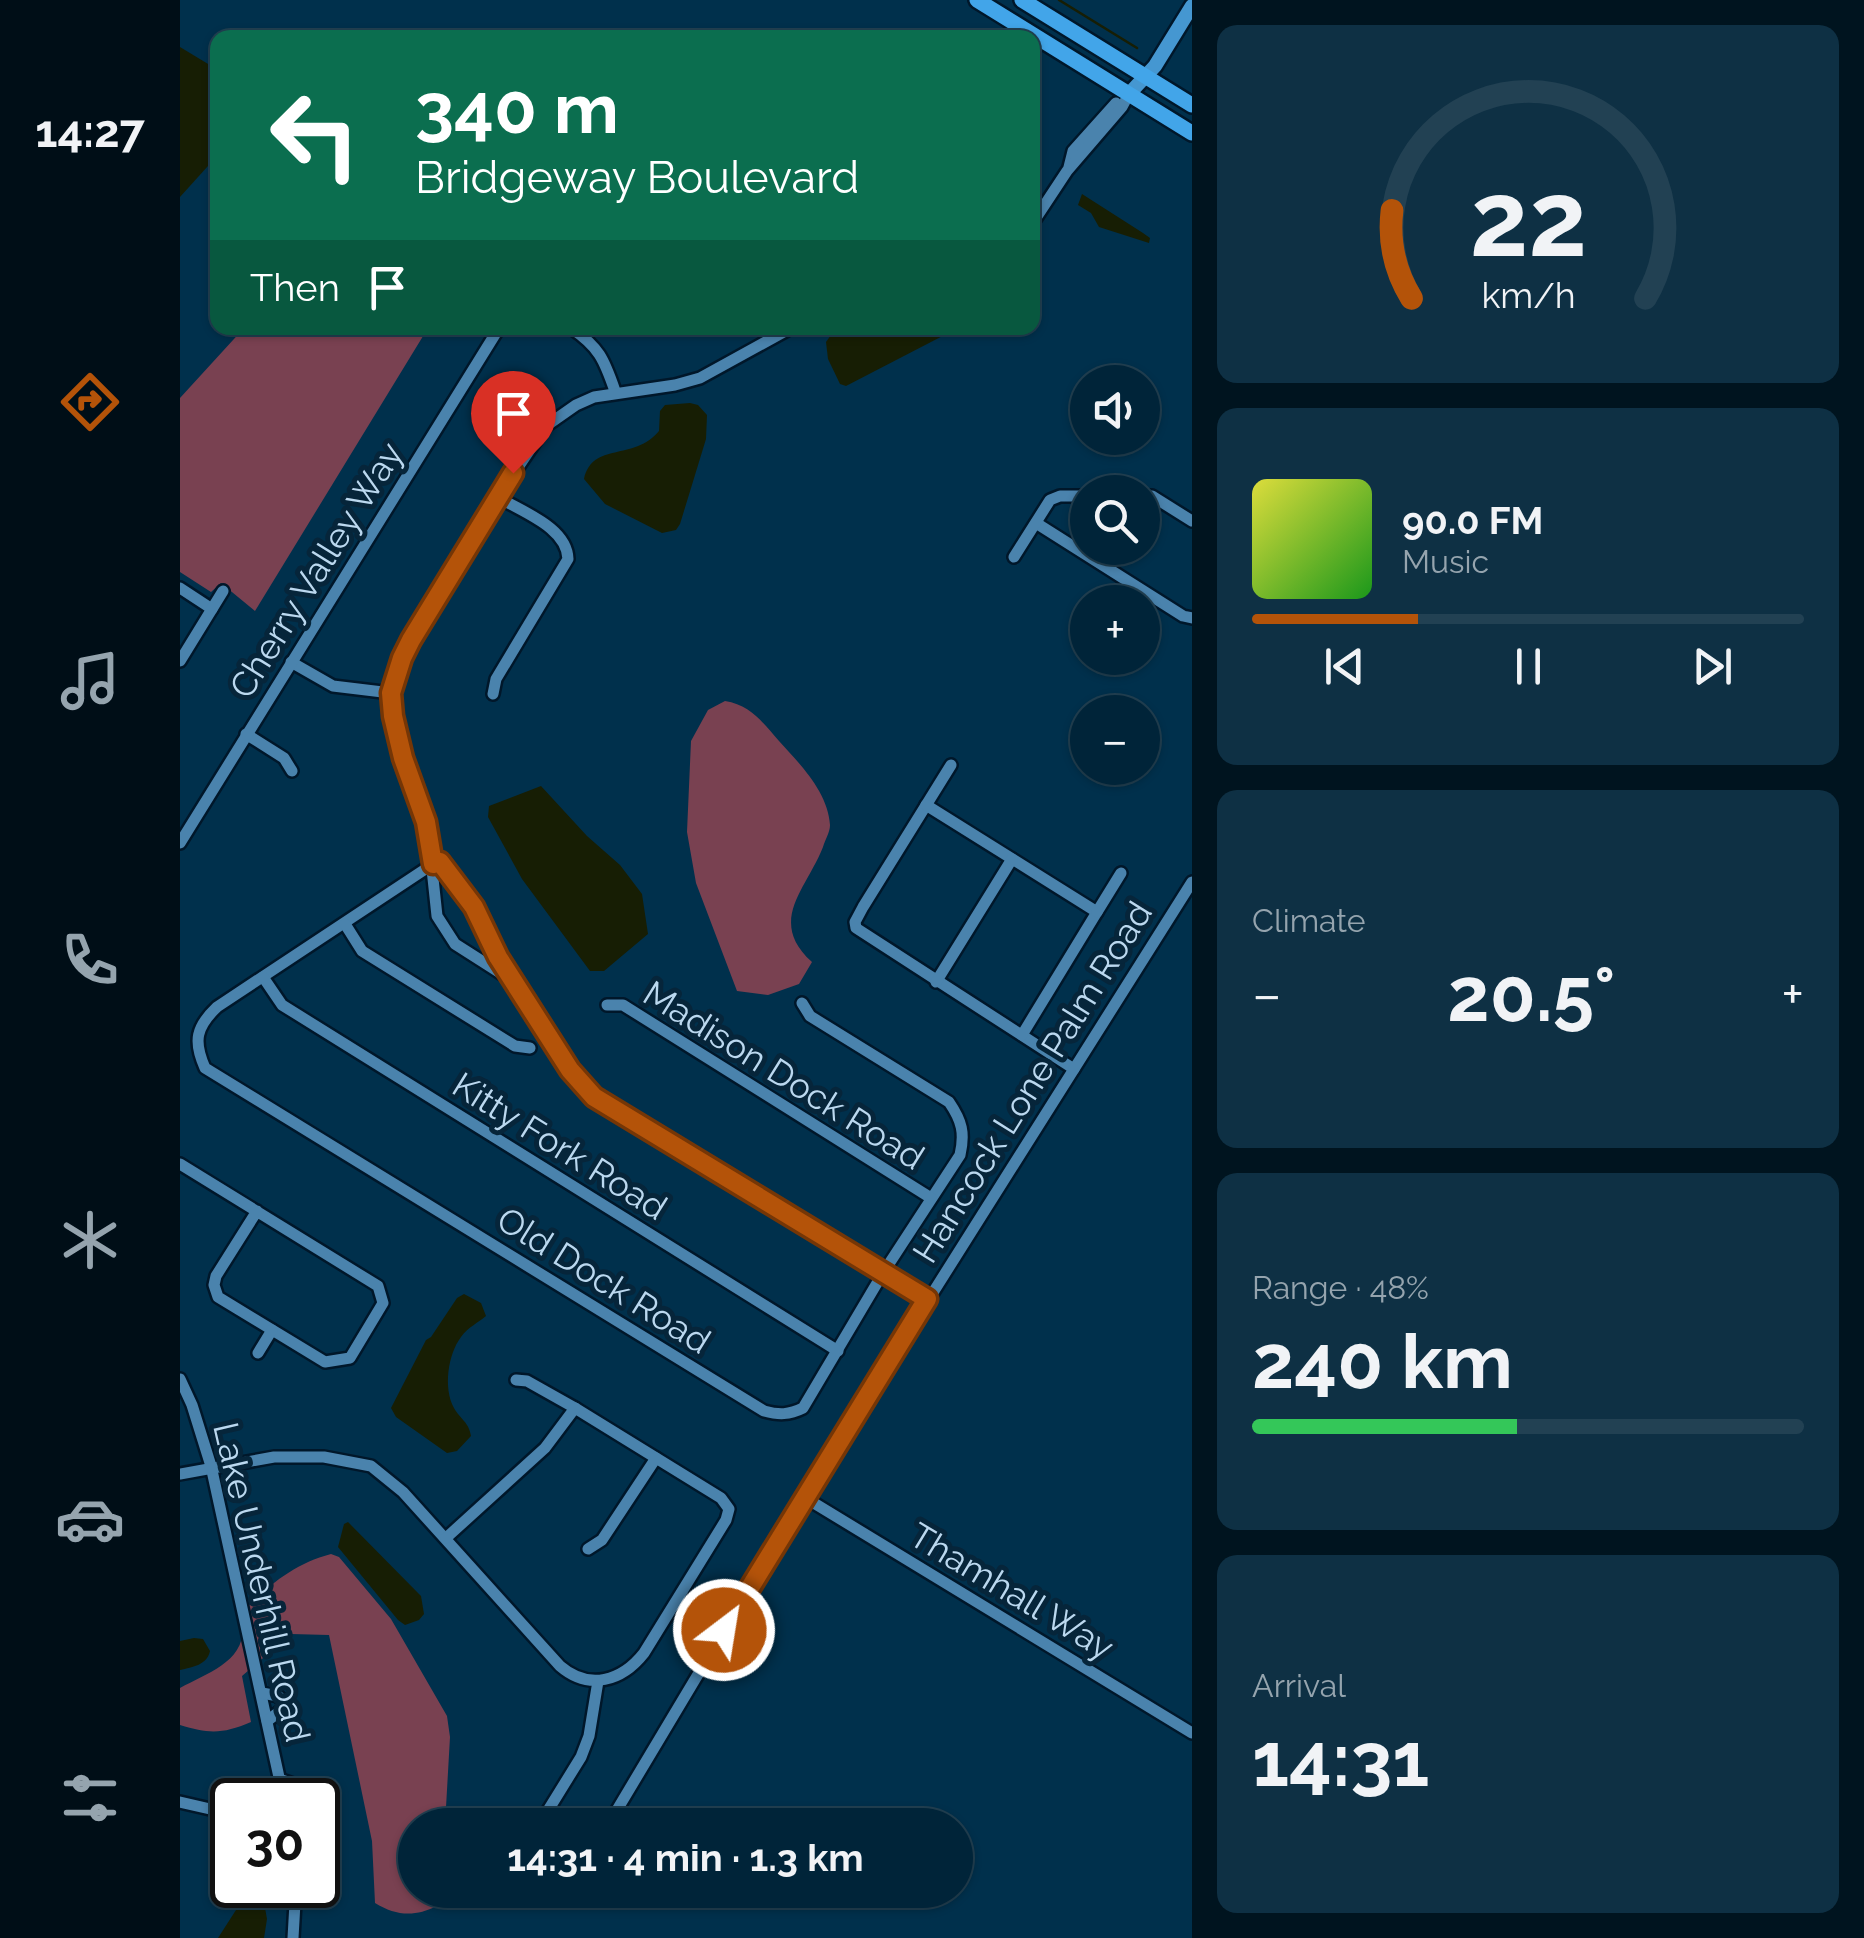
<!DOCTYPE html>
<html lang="en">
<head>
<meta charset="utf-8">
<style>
	:root { --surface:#002439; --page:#0e3044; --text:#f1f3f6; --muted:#95a4ae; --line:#224153; --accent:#b45309 }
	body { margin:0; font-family:Raleway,sans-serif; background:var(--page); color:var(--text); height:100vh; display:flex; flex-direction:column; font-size:38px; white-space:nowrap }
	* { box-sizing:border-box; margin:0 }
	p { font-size:32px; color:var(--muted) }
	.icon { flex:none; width:55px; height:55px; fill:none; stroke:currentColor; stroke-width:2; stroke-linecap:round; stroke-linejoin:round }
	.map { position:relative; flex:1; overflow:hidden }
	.side { display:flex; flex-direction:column; gap:25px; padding:25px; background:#00141f; width:672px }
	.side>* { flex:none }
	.guide { position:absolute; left:30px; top:30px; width:830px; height:305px; border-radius:20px; box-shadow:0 2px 8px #0004,0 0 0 2px var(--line); background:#0b6e4f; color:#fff; overflow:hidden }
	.controls { position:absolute; left:890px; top:365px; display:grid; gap:20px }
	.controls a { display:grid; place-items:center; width:90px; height:90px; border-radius:50%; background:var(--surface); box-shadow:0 2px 8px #0004,0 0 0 2px var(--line); font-size:50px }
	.speed { position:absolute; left:30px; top:1778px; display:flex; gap:20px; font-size:50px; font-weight:700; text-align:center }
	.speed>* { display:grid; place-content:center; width:130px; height:130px; border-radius:50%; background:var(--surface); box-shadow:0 2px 8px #0004,0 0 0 2px var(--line); line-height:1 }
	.speed .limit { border:5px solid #111; border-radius:15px; background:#fff; color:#111 }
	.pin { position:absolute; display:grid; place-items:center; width:85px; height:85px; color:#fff; margin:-102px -42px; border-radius:50% 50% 50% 0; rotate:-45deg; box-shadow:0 0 10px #0007 }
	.pin .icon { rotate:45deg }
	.me { position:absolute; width:110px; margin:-55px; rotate:31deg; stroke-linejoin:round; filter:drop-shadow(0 0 8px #0008) }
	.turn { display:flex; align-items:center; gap:35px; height:210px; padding:0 40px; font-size:45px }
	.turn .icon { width:130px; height:130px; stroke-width:2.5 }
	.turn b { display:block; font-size:70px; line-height:85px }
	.then { display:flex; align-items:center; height:95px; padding:0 40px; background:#0003; gap:20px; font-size:38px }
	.big { font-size:75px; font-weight:700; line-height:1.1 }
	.side .widget { flex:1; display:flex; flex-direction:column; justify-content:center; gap:15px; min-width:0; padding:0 35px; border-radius:20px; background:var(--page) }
	.side .dial { align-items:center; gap:0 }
	.dial svg { height:260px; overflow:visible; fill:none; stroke:var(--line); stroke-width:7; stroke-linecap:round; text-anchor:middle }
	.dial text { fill:var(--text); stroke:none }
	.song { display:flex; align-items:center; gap:30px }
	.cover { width:120px; height:120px; border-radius:15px; background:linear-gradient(135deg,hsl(60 70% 55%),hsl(120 70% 35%)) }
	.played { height:10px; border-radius:5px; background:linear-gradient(90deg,var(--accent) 30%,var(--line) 30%) }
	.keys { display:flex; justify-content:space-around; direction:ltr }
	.heat { display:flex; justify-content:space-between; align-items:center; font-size:55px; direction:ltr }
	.charge { height:15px; border-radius:8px; background:linear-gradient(90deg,#34c759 48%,var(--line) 0) }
	.trip { position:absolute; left:218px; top:1808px; width:575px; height:100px; border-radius:50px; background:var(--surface); box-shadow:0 2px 8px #0004,0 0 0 2px var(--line); font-weight:700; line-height:100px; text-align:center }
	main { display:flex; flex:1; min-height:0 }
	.tabs { display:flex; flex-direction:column; width:180px; justify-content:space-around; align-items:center; background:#000e17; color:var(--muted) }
	.tabs .icon { width:70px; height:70px }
	.tabs .active { color:var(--accent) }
	.tabs b { font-size:45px; color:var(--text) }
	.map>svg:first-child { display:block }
	.green { fill:#794151 }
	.water { fill:#171e04 }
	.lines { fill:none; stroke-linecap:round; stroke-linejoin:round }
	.stream { stroke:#171e04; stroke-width:2.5 }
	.minor-casing { stroke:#00172a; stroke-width:16 }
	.major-casing { stroke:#00172a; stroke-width:19 }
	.highway-casing { stroke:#00172a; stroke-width:20 }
	.minor { stroke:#4a83ad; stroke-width:11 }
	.major { stroke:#4597d1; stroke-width:14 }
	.highway { stroke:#42a5e9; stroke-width:15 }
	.route-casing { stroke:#753606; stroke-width:25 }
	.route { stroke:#b45309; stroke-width:18 }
	.labels { text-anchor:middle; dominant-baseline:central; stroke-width:10; stroke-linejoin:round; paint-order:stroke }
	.street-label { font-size:35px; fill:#bbd8ef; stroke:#06253a }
</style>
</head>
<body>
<main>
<nav class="tabs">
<b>14:27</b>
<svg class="icon active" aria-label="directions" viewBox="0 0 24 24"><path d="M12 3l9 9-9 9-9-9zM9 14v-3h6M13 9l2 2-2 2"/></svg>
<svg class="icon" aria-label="music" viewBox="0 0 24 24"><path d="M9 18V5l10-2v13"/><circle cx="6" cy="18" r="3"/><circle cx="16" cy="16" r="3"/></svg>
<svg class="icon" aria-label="phone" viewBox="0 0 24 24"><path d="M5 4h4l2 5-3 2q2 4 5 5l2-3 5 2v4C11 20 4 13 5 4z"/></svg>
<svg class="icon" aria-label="climate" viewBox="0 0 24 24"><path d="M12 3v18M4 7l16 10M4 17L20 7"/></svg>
<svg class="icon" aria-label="car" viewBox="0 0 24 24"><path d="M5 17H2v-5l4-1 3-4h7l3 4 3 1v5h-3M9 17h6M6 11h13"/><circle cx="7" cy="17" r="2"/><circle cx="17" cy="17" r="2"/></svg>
<svg class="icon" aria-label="filters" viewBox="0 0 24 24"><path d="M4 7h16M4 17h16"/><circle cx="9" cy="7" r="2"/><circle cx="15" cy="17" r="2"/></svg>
</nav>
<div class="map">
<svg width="1012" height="1938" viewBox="0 0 1012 1938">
	<rect width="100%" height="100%" fill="#00304c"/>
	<g class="green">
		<path d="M64,328H248L75,611L41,583L31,592L0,572V398Z"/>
		<path d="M545,701C571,705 583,723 599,741C620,764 648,792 650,825C650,832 645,840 643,847C626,890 587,921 632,962L619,984L588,995L557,991L516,883L507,832L511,741L528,710Z"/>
		<path d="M151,1554L159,1557L211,1619L267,1716L270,1737L265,1825H235V1890H259L257,1906C235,1917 216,1916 195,1903L192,1841L149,1635L111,1634L62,1676L71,1722C43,1734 29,1734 0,1725V1688C30,1671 73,1660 61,1613C88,1586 113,1564 151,1554Z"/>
	</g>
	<g class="water">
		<path d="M0,47L38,70L37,156L0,197Z"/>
		<path d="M902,194L963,233L970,238L969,243L919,227L911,213L898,205Z"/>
		<path d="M656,328H778L666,386L660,384L648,359L646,342Z"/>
		<path d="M510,403L518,405L527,415L526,439L500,524L496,530L482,533L425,504L404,479C413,441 453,462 479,431L480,411L485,405Z"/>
		<path d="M361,786L407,836L440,865L462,894L468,934L424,971H410L342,879L308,817L309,806Z"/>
		<path d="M284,1294L301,1303L306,1316C298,1323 288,1327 281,1337C268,1354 263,1388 274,1408C280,1419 289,1422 291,1436L277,1451L267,1453L216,1417L211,1408L246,1340L251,1337L277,1298Z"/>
		<path d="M168,1522L241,1596L244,1614L239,1620L225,1625L218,1620L158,1547L164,1524Z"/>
		<path d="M14,1638L23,1639L30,1651C27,1665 13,1667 0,1670V1641Z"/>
		<path d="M76,1894L83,1897L87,1919L84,1938H38L56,1910Z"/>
	</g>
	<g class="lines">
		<path class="stream" d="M879,0L957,48"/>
		<defs>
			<g id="minor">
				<path d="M889,167L893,151L936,103"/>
				<path d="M852,224L887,171L942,107L949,94"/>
				<path d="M391,328C419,347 424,359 435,391"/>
				<path d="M962,496H972L1012,521"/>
				<path d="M856,523L1003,616L1012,618"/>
				<path d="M834,557L870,500L880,496H908"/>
				<path d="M0,588L32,609"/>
				<path d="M0,661L43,591"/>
				<path d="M111,662L153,686L211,693"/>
				<path d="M313,694L316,679L388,559C387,527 342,512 318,497"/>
				<path d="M66,734L104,758L112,771"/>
				<path d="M771,765L683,907L675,922L676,928L894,1069"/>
				<path d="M746,805L917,912L842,1035"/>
				<path d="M0,843L319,328"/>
				<path d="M253,864L37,1007C16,1027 13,1041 25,1068L584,1411C599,1415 609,1415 623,1408L703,1273L780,1155C785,1133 782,1121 769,1102L630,1016L622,1003"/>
				<path d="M253,864L260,862L294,907L318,957L390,1070L413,1097L747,1299"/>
				<path d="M917,912L941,873"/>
				<path d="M165,924L182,951L335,1046L350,1048"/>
				<path d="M329,973L322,974L275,944L257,916L247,822L215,732L211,693L222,658L318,497L366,426L396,405L414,397L495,385L520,378L611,328"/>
				<path d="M83,977L102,1005L658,1351"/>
				<path d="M756,982L832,859"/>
				<path d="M427,1005H443L751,1198"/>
				<path d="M0,1164L198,1286L203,1303L170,1358L145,1362L38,1297L34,1285L36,1276L77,1211"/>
				<path d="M78,1353L92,1330"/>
				<path d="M0,1379L12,1405L31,1466L104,1800"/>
				<path d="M0,1474L94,1457H144L191,1466L223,1492L380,1666C409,1691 442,1681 464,1653L546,1520L549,1509L541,1498L395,1408L347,1381L336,1380"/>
				<path d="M624,1497L1012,1733"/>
				<path d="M266,1538L365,1448L395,1408"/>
				<path d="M408,1549L422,1540L476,1458"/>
				<path d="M82,1693L98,1696L105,1703L103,1709L87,1721"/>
				<path d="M99,1779L122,1787L124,1793L120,1800"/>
				<path d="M0,1802L52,1814"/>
				<path d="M359,1825L401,1757L409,1736L418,1681"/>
				<path d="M428,1825L624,1497L1012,882"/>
				<path d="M311,1895L315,1890"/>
				<path d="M113,1938L116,1885"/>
			</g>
			<path id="major" d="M949,94L975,66L1012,6"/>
			<g id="highway">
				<path d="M797,0L1012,133"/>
				<path d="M842,0L1012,105"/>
			</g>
		</defs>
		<use href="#minor" class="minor-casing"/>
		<use href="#major" class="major-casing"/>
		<use href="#highway" class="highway-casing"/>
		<use href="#minor" class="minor"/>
		<use href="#major" class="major"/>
		<use href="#highway" class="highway"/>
	</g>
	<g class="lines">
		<defs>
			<path id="route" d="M333,473L231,640L222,658L211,693L213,716L223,758L246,822L253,864L260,862L294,907L318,957L390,1070L414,1097L747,1299L544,1630"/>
		</defs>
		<use href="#route" class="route-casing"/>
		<use href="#route" class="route"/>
	</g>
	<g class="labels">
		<g class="street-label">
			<text transform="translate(136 570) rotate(-58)">Cherry Valley Way</text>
			<text transform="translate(604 1075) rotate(32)">Madison Dock Road</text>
			<text transform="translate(852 1082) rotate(-58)">Hancock Lone Palm Road</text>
			<text transform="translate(380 1146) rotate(32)">Kitty Fork Road</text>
			<text transform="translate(424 1280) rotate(32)">Old Dock Road</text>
			<text transform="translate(82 1582) rotate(77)">Lake Underhill Road</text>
			<text transform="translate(832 1591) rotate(31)">Thamhall Way</text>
		</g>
	</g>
</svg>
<div class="controls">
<a><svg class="icon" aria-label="sound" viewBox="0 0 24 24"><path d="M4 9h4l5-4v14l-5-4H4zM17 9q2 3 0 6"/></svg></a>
<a><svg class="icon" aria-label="search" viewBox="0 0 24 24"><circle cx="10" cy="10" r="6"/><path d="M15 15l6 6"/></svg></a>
<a>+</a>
<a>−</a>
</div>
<div class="speed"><div class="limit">30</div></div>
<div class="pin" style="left:333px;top:473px;background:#d93025"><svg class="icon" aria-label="arrive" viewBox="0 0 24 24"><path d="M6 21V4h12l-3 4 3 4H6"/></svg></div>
<svg class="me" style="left:544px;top:1630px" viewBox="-20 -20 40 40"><circle r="17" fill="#b45309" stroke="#fff" stroke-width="3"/><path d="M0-11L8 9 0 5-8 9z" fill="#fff"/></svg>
<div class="trip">14:31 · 4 min · 1.3 km</div>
<div class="guide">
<div class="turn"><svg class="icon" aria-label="left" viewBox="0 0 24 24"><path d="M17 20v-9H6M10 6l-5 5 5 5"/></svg><div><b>340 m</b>Bridgeway Boulevard</div></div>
<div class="then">Then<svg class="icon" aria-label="arrive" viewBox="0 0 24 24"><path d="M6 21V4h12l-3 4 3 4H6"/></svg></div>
</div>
</div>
<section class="side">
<div class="widget dial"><svg viewBox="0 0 100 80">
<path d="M14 69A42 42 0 1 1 86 69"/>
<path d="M14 69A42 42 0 0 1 8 42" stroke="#b45309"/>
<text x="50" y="56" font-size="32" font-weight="700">22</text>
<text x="50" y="72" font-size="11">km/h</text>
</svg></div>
<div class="widget">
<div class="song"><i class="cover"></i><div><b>90.0 FM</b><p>Music</p></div></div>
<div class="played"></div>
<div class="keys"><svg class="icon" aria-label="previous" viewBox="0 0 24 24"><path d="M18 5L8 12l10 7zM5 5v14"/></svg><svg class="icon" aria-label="pause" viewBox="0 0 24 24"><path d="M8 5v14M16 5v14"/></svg><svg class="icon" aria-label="next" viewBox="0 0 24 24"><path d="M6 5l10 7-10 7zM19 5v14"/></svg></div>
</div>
<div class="widget"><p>Climate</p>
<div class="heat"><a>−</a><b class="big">20.5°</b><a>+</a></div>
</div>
<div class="widget"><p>Range · 48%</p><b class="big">240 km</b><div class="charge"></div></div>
<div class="widget"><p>Arrival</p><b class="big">14:31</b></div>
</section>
</main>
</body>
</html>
